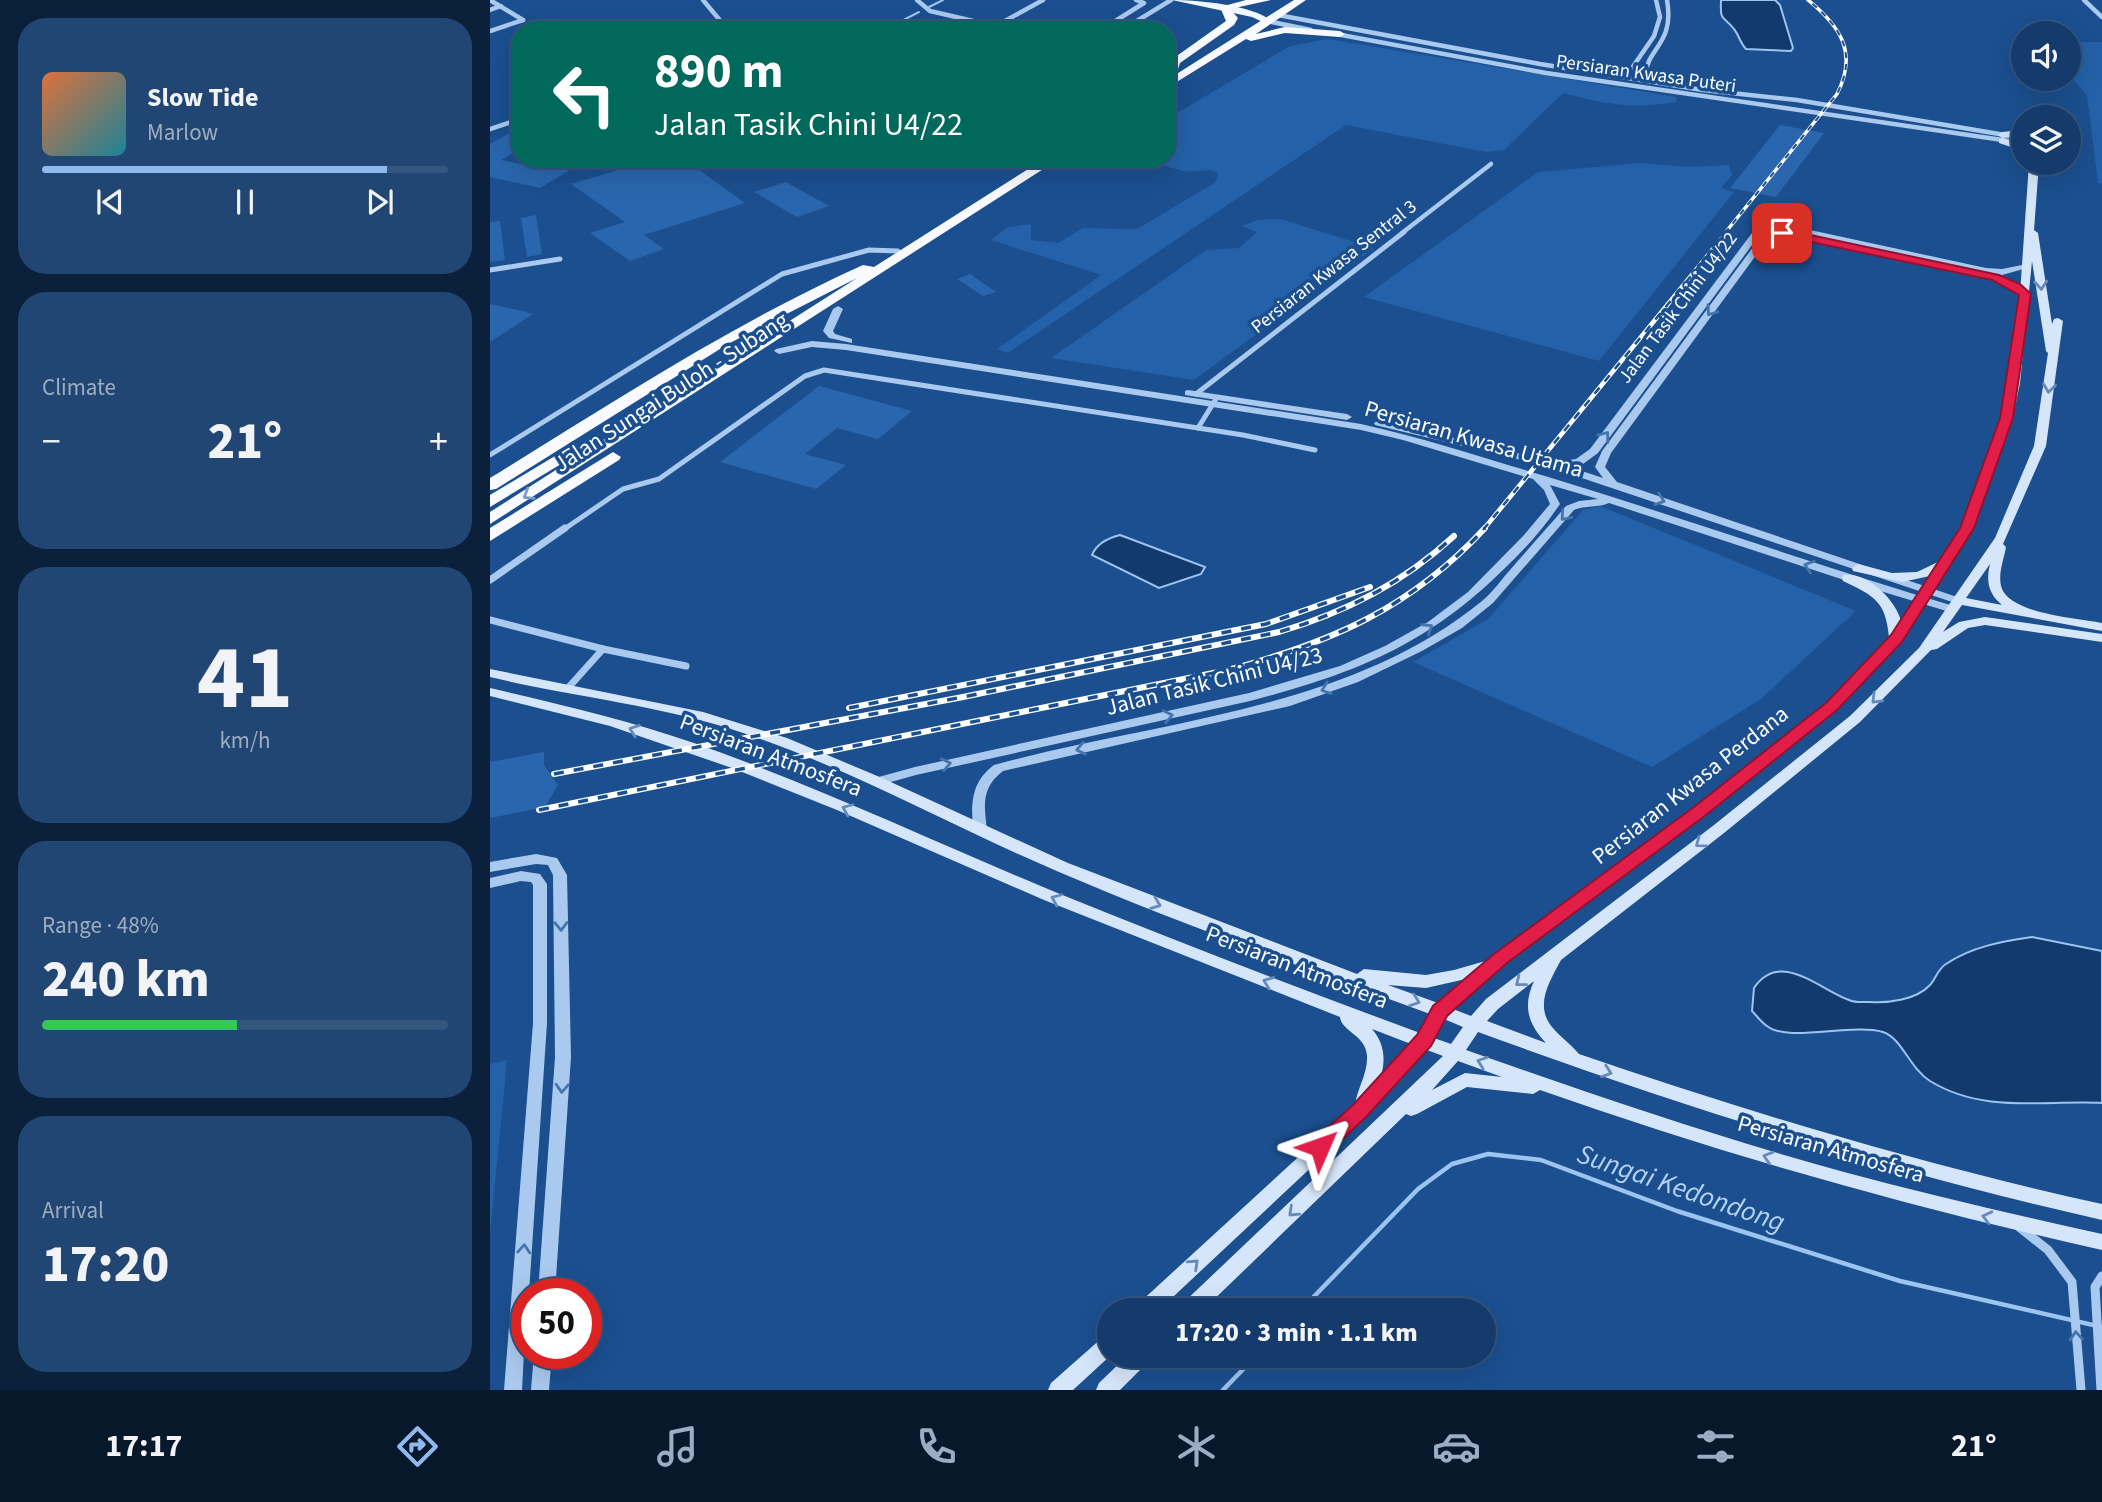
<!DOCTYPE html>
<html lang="en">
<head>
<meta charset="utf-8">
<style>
	:root { --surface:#143b6b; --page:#214673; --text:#f1f3f6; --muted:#9dadc1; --line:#33557e; --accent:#90b9f0 }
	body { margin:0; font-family:"Source Sans 3",sans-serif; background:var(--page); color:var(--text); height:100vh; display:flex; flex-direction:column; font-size:26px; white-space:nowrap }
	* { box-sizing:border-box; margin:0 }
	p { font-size:23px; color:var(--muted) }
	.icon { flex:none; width:38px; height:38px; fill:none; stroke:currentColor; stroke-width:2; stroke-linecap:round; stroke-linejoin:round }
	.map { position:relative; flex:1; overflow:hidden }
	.panel { display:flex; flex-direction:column; gap:18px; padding:18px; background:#0b203b; width:490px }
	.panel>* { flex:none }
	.hud { position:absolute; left:21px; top:21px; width:665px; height:147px; border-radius:28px; box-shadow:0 7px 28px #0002,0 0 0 2px var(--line); background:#00695c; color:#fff; overflow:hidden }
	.fabs { position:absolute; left:1521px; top:21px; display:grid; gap:14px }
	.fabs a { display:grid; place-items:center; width:70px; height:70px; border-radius:50%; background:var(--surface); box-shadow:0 7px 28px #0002,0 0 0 2px var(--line); font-size:35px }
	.speed { position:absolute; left:21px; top:1278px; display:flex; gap:14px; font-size:35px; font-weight:700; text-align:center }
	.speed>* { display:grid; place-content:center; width:91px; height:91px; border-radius:50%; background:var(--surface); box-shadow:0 7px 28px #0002,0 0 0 2px var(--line); line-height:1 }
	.speed .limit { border:10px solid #d22; background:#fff; color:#111 }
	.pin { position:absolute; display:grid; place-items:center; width:60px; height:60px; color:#fff; margin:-30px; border-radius:14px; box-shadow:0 4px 10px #0006 }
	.me { position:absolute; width:77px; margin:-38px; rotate:47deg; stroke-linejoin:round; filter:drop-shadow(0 0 5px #0008) }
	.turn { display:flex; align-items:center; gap:24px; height:147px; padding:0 28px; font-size:32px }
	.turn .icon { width:91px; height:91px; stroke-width:2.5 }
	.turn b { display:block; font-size:49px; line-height:60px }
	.big { font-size:52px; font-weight:800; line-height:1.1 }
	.panel .tile { flex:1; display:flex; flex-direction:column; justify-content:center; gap:10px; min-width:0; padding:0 24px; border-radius:28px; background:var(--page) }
	.panel .dial { align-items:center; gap:0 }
	.dial b { font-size:91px; line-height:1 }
	.song { display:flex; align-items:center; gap:21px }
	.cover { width:84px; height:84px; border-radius:10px; background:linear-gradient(135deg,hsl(20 70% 55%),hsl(190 70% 35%)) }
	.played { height:7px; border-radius:4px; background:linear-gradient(90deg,var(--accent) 85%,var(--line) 85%) }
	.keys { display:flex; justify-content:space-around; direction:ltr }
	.heat { display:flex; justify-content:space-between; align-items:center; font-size:38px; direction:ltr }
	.charge { height:10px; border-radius:5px; background:linear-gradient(90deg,#34c759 48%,var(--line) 0) }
	.trip { position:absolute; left:607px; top:1298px; width:399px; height:70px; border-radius:35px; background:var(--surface); box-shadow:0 7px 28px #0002,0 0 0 2px var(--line); font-weight:800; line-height:70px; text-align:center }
	.menu { display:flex; height:112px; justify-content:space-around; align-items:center; background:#08182b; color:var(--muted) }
	.menu .icon { width:49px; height:49px }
	.menu .on { color:var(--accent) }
	.menu b { font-size:32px; color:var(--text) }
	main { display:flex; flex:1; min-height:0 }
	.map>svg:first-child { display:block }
	.green { fill:#2461a8 }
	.water { fill:#123a6d; stroke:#9cc4f0; stroke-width:2 }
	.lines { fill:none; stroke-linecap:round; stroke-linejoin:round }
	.stream-far1 { stroke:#9cc4f0; stroke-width:2 }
	.stream { stroke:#9cc4f0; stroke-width:4.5 }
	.building { fill:#2a66ad }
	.minor-far3 { stroke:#a9c9ee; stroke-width:4.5 }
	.minor-far2 { stroke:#a9c9ee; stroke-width:5 }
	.minor-far1 { stroke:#a9c9ee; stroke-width:7 }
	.minor { stroke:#a9c9ee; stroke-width:9 }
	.tertiary { fill:#a9c9ee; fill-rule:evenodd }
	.secondary { fill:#d6e6fa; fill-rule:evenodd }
	.primary { fill:#f0f6ff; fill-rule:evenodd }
	.trunk { fill:#f8faff; fill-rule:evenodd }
	.rail-far2-casing { stroke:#fff; stroke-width:3.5 }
	.rail-far1-casing { stroke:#fff; stroke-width:4.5 }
	.rail-casing { stroke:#fff; stroke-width:6 }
	.rail-far2 { stroke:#1b4f8f; stroke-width:2; stroke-dasharray:6; stroke-linecap:butt }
	.rail-far1 { stroke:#1b4f8f; stroke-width:2.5; stroke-dasharray:8; stroke-linecap:butt }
	.rail { stroke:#1b4f8f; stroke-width:3.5; stroke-dasharray:10; stroke-linecap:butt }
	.oneway { stroke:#668bba }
	.oneway2 { stroke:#4674ac }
	.oneway3 { stroke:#7e9cc1 }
	.route { fill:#e11d48; stroke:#92132f; stroke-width:2 }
	.labels { text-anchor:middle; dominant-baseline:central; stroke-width:7; stroke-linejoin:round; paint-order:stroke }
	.far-street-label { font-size:19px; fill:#fff; stroke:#1b4f8f }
	.street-label { font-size:23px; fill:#fff; stroke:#1b4f8f }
	.near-water-label { font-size:28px; font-style:italic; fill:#b5d3f5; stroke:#1b4f8f }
</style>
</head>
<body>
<main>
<section class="panel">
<div class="tile">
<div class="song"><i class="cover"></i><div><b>Slow Tide</b><p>Marlow</p></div></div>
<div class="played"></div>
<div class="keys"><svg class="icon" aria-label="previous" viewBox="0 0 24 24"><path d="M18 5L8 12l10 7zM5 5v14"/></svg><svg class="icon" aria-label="pause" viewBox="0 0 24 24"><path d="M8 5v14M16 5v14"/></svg><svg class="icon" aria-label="next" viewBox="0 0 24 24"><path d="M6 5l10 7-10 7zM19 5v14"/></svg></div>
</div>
<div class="tile"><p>Climate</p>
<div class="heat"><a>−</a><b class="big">21°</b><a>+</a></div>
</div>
<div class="tile dial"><b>41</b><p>km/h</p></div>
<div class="tile"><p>Range · 48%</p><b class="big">240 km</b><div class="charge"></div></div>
<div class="tile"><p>Arrival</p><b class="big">17:20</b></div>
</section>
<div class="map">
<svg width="1612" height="1390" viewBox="0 0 1612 1390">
	<rect width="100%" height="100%" fill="#1b4f8f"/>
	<g class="green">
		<path d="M838,39L1186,97L1187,102C1142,109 1117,105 1073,93L1014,150L996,152L856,125L518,353L507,349L611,275L501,240L518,227L541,224V240L568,243L593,228L647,229L726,182L728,173L721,170L697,172L663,163L624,169L605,167L616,159H677V119L800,46Z"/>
		<path d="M1579,42H1612V183H1608L1597,96L1579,74Z"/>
		<path d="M1151,163L1198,167L1239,165L1242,175L1231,188L1244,192L1109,361L874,297L1048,172Z"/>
		<path d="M790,219L884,248L704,380L561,358L716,250L749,248L767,232L752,226L768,220Z"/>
		<path d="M1110,506L1366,611L1271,699L1162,767L923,662L998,619L1093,510Z"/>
		<path d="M17,1060L0,1235V1064Z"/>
	</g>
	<g class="water">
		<path d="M1231,0H1285L1290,5L1303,48L1301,51L1256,49C1250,43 1249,35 1244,29C1233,15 1230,23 1231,0Z"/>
		<path d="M630,535L715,567L711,574L669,588L602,555C607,543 618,538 630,535Z"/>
		<path d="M1542,937L1612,951V1103C1553,1100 1494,1114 1440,1081C1420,1069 1412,1038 1393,1032C1361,1023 1298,1043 1277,1026C1271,1022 1267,1016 1262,1011L1264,988C1290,949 1330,990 1359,1000C1365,1003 1373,1002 1380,1002C1399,1003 1426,1000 1440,985C1446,978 1448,969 1456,964C1481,947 1513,941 1542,937Z"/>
	</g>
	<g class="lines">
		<g class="stream-far1">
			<path d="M439,7L453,0"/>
			<path d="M394,30L429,12"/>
		</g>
		<g class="stream">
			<path d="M810,1311L928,1189L962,1164L998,1154L1051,1160L1187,1211L1410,1281L1612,1327"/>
			<path d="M733,1390L766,1356"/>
		</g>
	</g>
	<g class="building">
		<path d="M1290,125L1334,133L1286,197L1240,188Z"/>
		<path d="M30,127V149L11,160L45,167L58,159H98L50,188L0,177V144Z"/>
		<path d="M141,159H194L255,203L154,235L174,249L140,261L100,233L135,222L81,184L135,168L128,163Z"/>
		<path d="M296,182L339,206L307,217L264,192Z"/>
		<path d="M46,215L52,254L37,257L31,218Z"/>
		<path d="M10,221L15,260L0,262V222Z"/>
		<path d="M480,274L506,292L493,296L467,279Z"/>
		<path d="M0,304L28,310L43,314L0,342Z"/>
		<path d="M329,386L422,411L388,439L347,428L315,454L356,465L326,489L230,462Z"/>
		<path d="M54,752V765L68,785L55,807L0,818V762Z"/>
	</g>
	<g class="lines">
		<g class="minor-far3">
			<path d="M0,0L33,20"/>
			<path d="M213,0L238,30"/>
			<path d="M427,0L440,11L505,26"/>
			<path d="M1594,0L1612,17"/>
			<path d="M0,10L11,6"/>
			<path d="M788,15L1050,64L1213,90L1307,100L1533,138"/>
			<path d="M777,21L821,30"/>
			<path d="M502,28L553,0"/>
			<path d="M611,30L654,3L646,0"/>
			<path d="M632,30L681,0"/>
			<path d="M0,31L33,20"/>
			<path d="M846,34L1056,73L1533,143"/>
			<path d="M1125,74L1142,68L1164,36L1170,17L1166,0"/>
			<path d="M1165,81L1156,75C1156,48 1185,45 1177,0"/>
			<path d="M0,129L30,119"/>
			<path d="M1578,145L1581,146"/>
			<path d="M912,233L1001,164"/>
		</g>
		<g class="minor-far2">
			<path d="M0,270L70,259"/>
			<path d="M706,394L914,232"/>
			<path d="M708,428L726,399"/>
			<path d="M0,455L292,274L379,250L408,251"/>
			<path d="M73,530L133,489L169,479L315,376L334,370L753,435L825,450"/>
		</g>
		<g class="minor-far1">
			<path d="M0,580L75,528"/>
			<path d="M0,620L113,649L78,688"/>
			<path d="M113,649L196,666"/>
		</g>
		<g class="minor">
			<path d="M1529,1227L1558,1250L1582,1282L1591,1390"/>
			<path d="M1611,1390L1605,1287L1612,1276"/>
		</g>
		<g class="tertiary">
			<path d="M1274,224L1297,225L1496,268L1512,269L1537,264V268L1512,275L1500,274L1529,284L1540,294L1535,297L1523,288L1495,278L1494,276L1497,274L1297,231L1276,230L1271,233L1108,453L1093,464L1077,466L1113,478L1105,467L1112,451L1272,235L1295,231V235L1278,239L1121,453L1115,467L1127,482L1473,599L1475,601L1473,603H1465L1056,466L885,425L884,423L889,420L1065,462L1086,459L1100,449L1265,229Z"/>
			<path d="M348,306L353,309L343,331L345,334L362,339V343L339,338L333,331L343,309Z"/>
			<path d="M322,341L356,344L871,424C934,438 994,458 1055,476C1193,518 1329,566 1467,607L1469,609L1463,613L1354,580L1119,503C1109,508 1095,505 1084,510L1003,603L972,628L932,651L868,682L800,706L513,771C491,788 494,805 497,830L495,833H485L483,830C481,803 481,782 504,765C668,720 856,712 992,601C1003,592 1011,580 1020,570C1039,548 1058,527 1076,506L1089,501L1108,499L1060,485L1070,504C1054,528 1035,549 1014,569C936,646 863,674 760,701L426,775L390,785L384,781L385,778L425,767L759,693L850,666L895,646L938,622L978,592L1034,535L1060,504L1054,490L1043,479L913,440L871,430L356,350L322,347L289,354L284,351L286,349Z"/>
			<path d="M698,390L857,414L862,417L857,420L695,395V391Z"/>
			<path d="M46,854L67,858L77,875L81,1057L65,1293H48L65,1057L63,875L58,865L46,864L0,872V862Z"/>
			<path d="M31,871L50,874L57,884V1023L39,1293H37L32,1390H14L43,1023V885L41,882L31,881L0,888V878Z"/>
			<path d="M44,1353H62L59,1390H41Z"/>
		</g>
		<g class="secondary">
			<path d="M1533,130V136L1512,138L1508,135L1512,132Z"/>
			<path d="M1512,138L1533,145V151L1509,143V139Z"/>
			<path d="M1539,163H1549L1544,230L1548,233L1562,324L1564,319L1568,318L1573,321L1556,446L1513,544L1516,547C1514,559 1508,573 1511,586C1518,614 1587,618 1612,623V631L1472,605L1453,632L1469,622L1495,617L1612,634V642L1495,625L1478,628L1447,649L1441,650L1370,722L1234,833L1071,960C1060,981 1044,1005 1062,1027C1070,1037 1081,1044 1089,1054C1261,1113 1434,1165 1612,1204V1220C1399,1172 1193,1107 988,1032L976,1050C1101,1094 1226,1137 1354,1172C1440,1195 1526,1215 1612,1234V1250C1421,1207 1234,1155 1050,1090L1043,1094L977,1087L927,1114L921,1116L916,1114L712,1311H688L691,1305L953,1056L937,1050L876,1116L668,1311H644L647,1305L865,1105C867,1089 878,1073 877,1056C876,1035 851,1031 850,1017L554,900L347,810L242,768L120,726L0,696V688C69,704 137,720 204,743C327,786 445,842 565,892C686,941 808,988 930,1033L940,1014C816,968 690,924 569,872C458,825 353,764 238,728C161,704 79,696 0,677V669L213,712L297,738L392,778L578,863L867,974L874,969L936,975L964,970L999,960L1205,807L1336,704L1399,638C1396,602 1385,596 1353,581L1352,578L1353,575C1377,571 1406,600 1411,621L1440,576L1412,582L1363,571L1362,568L1368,564L1402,573L1427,572L1450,561L1471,528L1511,418L1518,383L1530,294ZM1542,261L1556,351L1558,353L1544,446L1505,538L1429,648L1360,716L1224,825L996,999L981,1016L963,1009L1017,963L1215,815L1346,710L1411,642L1483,528L1523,418L1530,383ZM1500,564C1496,581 1498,593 1512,605L1476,598ZM976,979L948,1003L898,985L936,988ZM1044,981C1033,1005 1037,1023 1056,1043L997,1021L1008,1009ZM954,1019L973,1027L961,1044L944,1038ZM882,1029L921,1044L891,1076C896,1058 894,1043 882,1029ZM968,1061L1012,1077L975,1073L942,1090Z"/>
			<path d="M620,1334V1356L583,1390H558L561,1383L613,1337Z"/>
			<path d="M637,1356H661L658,1362L630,1390H606L609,1383Z"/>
		</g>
		<path class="primary" d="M682,0C708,0 762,5 782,21L777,24L762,17Z"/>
		<g class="trunk">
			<path d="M756,0H781L740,9L748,18L744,25L690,63L688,69H680L681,60L736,21L730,7Z"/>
			<path d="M804,0H816L766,34L795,27L850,31L855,34L850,37L795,33L761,41L756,39L677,88V80Z"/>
			<path d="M554,159H569L0,524V512L367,278L238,344L6,489L0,490V478C122,403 242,324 373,265L384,267Z"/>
			<path d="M85,444L93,449L91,452L0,507V495Z"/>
			<path d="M123,452L131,457L129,460L0,541V528Z"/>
		</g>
		<defs>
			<path id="rail-far2" d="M1235,233L1347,94C1368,53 1351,27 1318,0"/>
			<path id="rail-far1" d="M993,530L1237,232"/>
			<g id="rail">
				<path d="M359,708L776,624L880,587"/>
				<path d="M64,774L473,697L789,632C856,612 913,583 964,536"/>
				<path d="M49,810L738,670C842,642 921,608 995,528"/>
			</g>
		</defs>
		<use href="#rail-far2" class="rail-far2-casing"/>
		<use href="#rail-far1" class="rail-far1-casing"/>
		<use href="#rail" class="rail-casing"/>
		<use href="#rail-far2" class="rail-far2"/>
		<use href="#rail-far1" class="rail-far1"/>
		<use href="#rail" class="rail"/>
	</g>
	<defs><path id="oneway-chevron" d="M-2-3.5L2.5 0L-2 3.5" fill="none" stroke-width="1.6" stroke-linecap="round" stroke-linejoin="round" transform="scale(1.75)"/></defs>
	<g class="oneway">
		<use href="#oneway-chevron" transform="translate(1551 285) rotate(86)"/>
		<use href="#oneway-chevron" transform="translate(1559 388) rotate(97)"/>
		<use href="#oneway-chevron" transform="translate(1386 699) rotate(135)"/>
		<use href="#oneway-chevron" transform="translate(144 730) rotate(-160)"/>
		<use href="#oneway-chevron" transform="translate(357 809) rotate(-157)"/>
		<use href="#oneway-chevron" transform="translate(1210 843) rotate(143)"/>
		<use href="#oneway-chevron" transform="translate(566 899) rotate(-157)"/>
		<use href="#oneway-chevron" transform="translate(666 904) rotate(21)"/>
		<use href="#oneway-chevron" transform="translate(778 982) rotate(-159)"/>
		<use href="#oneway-chevron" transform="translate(1030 982) rotate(142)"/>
		<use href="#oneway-chevron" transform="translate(925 1001) rotate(20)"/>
		<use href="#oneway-chevron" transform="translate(992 1062) rotate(-160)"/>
		<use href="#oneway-chevron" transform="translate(1117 1072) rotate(19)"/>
		<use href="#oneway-chevron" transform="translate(1278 1157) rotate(-163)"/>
		<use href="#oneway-chevron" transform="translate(803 1212) rotate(137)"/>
		<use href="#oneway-chevron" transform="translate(1497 1217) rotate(-166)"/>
		<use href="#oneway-chevron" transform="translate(704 1264) rotate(-43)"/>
	</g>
	<g class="oneway2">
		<use href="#oneway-chevron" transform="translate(1221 311) rotate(126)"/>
		<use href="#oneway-chevron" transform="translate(1115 436) rotate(-53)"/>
		<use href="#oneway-chevron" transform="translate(1170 500) rotate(19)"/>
		<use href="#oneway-chevron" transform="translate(1075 516) rotate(131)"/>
		<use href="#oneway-chevron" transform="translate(1319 566) rotate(-162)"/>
		<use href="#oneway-chevron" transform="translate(938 628) rotate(-33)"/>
		<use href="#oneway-chevron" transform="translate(836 689) rotate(160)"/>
		<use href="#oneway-chevron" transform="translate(678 716) rotate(-12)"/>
		<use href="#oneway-chevron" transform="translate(591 749) rotate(168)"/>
		<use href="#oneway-chevron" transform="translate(456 764) rotate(-12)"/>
		<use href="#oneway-chevron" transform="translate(71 926) rotate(89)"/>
		<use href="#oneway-chevron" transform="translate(72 1088) rotate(93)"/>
		<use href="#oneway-chevron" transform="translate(34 1249) rotate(-86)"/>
		<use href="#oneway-chevron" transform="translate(1586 1336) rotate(-94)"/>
	</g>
	<use class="oneway3" href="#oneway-chevron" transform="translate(38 495) rotate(148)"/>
	<path class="route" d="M1292,229L1509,275L1530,284L1541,294L1523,418L1484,528L1412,642L1347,710L1216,815L1017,963L957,1016L941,1046L877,1116L838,1153L830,1156L823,1153L820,1147L823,1141L863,1105L927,1035L943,1006L1004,954L1204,807L1336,703L1401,635L1470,528L1510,418L1529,295L1502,280L1288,235V230Z"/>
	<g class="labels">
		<g class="far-street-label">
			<text transform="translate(1156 74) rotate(8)">Persiaran Kwasa Puteri</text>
			<text transform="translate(844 267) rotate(-38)">Persiaran Kwasa Sentral 3</text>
			<text transform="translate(1188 308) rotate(-53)">Jalan Tasik Chini U4/22</text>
		</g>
		<g class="street-label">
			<text transform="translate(181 392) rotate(-33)">Jalan Sungai Buloh - Subang</text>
			<text transform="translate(984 439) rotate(16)">Persiaran Kwasa Utama</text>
			<text transform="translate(724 681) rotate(-14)">Jalan Tasik Chini U4/23</text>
			<text transform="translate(281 755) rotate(21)">Persiaran Atmosfera</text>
			<text transform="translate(1200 785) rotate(-38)">Persiaran Kwasa Perdana</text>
			<text transform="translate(807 967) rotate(21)">Persiaran Atmosfera</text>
			<text transform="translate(1341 1149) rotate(16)">Persiaran Atmosfera</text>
		</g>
		<g class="near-water-label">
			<text transform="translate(1191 1188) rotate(19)">Sungai Kedondong</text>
		</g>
	</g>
</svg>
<div class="fabs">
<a><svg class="icon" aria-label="sound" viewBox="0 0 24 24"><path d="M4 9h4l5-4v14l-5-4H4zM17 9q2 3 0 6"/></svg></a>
<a><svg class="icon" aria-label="layers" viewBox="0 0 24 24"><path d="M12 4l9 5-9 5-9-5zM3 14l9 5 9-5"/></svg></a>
</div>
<div class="speed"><div class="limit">50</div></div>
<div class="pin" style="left:1292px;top:233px;background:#d93025"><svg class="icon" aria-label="arrive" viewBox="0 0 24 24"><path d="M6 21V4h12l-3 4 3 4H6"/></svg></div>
<svg class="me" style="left:830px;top:1147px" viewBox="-20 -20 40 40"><path d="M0-17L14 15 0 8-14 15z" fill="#e11d48" stroke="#fff" stroke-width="4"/></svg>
<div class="trip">17:20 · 3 min · 1.1 km</div>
<div class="hud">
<div class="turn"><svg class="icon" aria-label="left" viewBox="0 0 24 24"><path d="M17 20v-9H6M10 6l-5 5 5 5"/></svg><div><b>890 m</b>Jalan Tasik Chini U4/22</div></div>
</div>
</div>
</main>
<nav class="menu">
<b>17:17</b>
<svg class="icon on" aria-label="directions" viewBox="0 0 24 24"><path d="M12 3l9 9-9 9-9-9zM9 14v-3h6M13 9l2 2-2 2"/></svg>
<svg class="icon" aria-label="music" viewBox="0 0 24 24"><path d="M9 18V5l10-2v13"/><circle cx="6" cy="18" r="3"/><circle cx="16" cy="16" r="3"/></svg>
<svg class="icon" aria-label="phone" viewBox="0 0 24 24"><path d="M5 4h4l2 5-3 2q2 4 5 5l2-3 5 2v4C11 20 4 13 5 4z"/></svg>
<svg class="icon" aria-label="climate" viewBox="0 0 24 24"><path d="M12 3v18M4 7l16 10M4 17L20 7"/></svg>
<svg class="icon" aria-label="car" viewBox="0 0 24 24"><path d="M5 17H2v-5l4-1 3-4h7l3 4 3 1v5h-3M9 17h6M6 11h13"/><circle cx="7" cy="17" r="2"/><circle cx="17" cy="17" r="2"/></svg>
<svg class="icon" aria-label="filters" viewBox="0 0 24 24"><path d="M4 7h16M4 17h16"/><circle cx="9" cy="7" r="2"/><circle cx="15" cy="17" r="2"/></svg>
<b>21°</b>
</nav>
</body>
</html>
